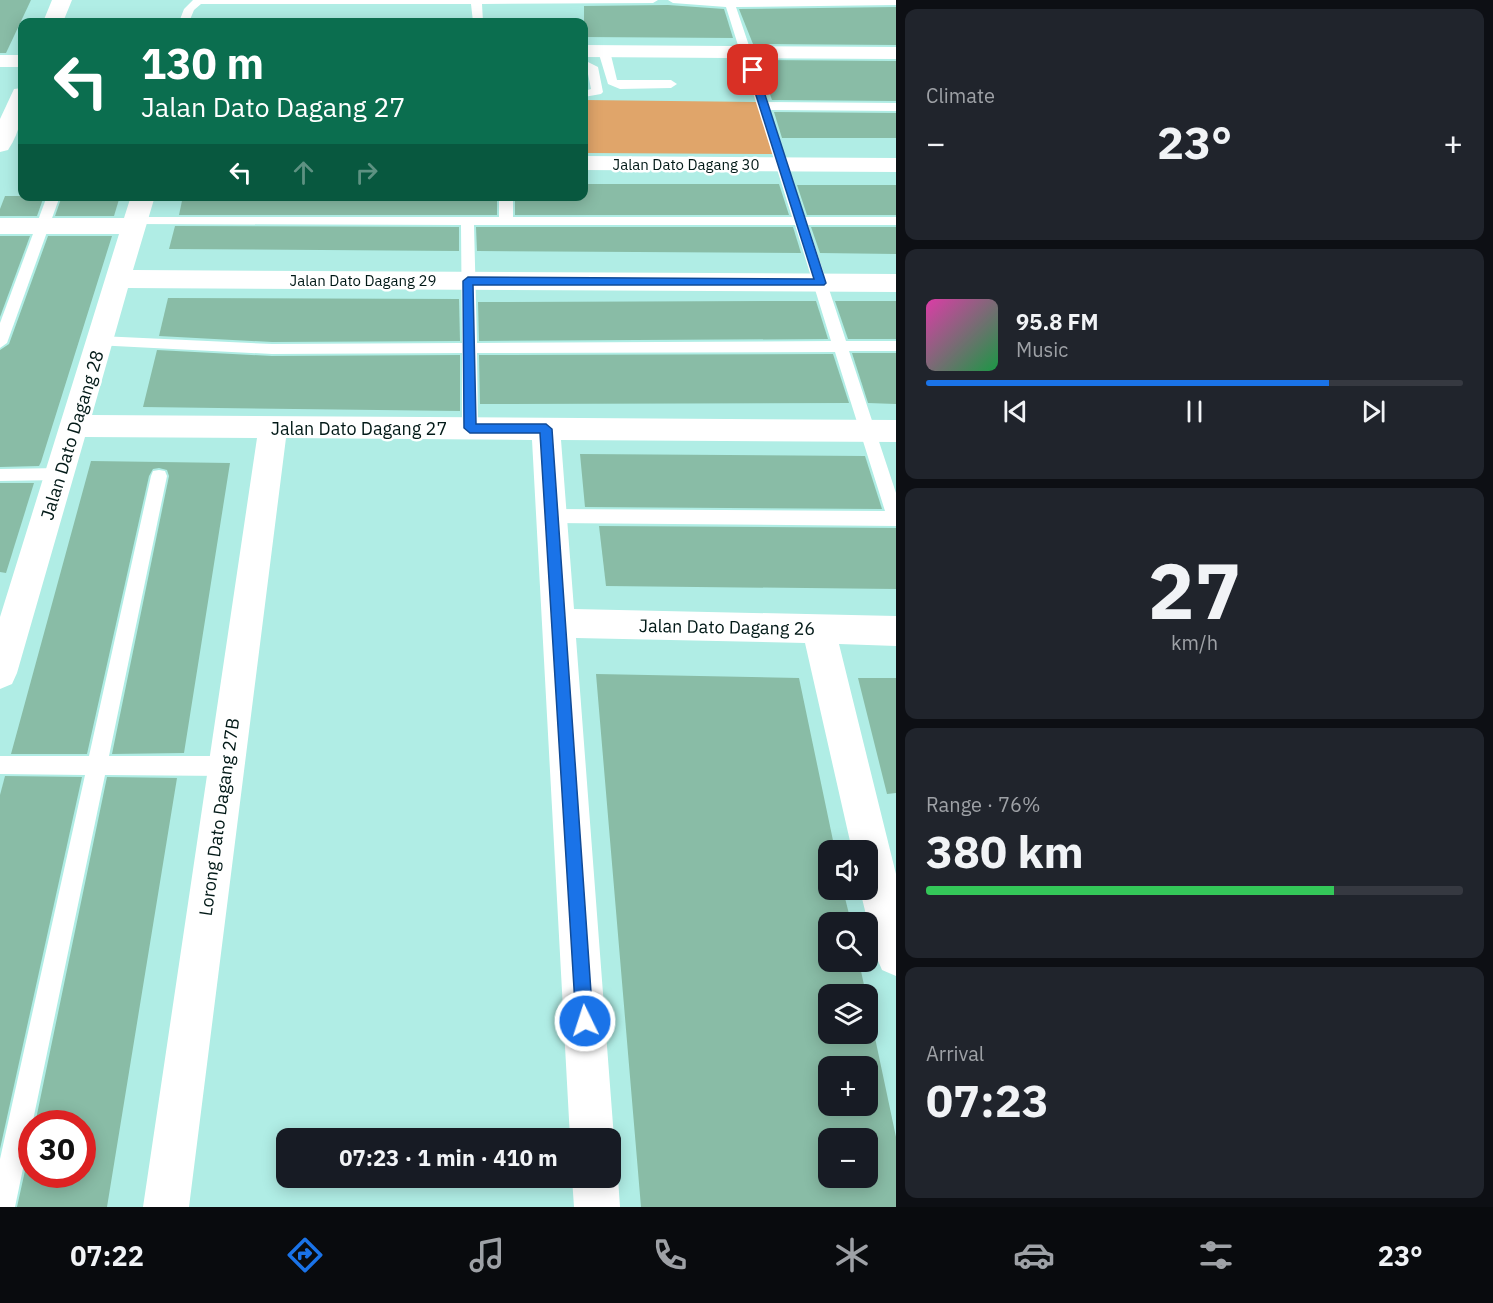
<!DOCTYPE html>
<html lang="en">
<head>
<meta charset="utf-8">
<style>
	:root { --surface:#171b24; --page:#20242c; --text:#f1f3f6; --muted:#9ea1a6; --line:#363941; --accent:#1a73e8 }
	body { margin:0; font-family:"IBM Plex Sans",sans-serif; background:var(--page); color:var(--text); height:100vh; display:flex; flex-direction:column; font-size:22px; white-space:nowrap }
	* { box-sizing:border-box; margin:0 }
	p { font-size:20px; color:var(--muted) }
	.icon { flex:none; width:33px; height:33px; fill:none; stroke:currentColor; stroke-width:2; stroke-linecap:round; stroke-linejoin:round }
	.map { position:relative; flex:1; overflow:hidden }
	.side { display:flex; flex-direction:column; gap:9px; padding:9px; background:#0d0f14; width:597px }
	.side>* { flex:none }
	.guide { position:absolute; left:18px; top:18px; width:570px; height:183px; border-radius:12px; box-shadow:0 3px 15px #0003; background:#0b6e4f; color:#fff; overflow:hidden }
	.controls { position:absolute; left:818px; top:840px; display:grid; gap:12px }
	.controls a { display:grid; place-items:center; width:60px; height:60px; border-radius:12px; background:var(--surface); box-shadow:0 3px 15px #0003; font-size:30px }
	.speed { position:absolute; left:18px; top:1110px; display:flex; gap:12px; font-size:30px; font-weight:700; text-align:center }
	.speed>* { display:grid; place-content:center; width:78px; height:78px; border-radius:50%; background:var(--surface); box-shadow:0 3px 15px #0003; line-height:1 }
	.speed .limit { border:9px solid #d22; background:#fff; color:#111 }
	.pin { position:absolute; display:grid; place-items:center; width:51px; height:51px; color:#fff; margin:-26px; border-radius:12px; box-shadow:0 3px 9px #0006 }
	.me { position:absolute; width:66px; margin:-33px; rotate:356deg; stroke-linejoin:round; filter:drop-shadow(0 0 4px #0008) }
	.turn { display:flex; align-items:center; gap:21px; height:126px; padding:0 24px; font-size:27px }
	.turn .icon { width:78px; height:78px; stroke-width:2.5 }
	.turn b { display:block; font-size:42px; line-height:51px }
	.lanes { display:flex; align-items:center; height:57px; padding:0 24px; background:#0003; justify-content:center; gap:30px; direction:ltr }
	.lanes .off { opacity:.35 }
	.big { font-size:45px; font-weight:700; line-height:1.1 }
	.side .card { flex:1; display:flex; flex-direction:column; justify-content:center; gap:9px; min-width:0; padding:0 21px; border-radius:12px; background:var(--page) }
	.side .dial { align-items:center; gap:0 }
	.dial b { font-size:78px; line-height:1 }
	.song { display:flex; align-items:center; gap:18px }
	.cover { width:72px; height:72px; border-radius:9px; background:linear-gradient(135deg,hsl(320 70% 55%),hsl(140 70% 35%)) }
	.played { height:6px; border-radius:3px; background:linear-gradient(90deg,var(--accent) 75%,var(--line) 75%) }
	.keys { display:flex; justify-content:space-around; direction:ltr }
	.heat { display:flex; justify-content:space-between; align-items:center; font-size:33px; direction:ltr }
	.charge { height:9px; border-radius:4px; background:linear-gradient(90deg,#34c759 76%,var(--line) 0) }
	.trip { position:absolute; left:276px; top:1128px; width:345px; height:60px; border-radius:12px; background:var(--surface); box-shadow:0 3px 15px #0003; font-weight:700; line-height:60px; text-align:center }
	.dock { display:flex; height:96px; justify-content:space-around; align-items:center; background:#090b0e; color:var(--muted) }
	.dock .icon { width:42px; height:42px }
	.dock .current { color:var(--accent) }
	.dock b { font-size:27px; color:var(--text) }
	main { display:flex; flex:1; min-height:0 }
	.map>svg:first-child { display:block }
	.green { fill:#e0a56a }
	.building { fill:#89bca6; fill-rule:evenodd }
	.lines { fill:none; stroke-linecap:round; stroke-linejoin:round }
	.lane { fill:#fff; fill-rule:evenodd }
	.street { fill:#fff; fill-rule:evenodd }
	.route { fill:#1a73e8; stroke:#114b97; stroke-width:1.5 }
	.labels { text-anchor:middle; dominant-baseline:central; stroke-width:5; stroke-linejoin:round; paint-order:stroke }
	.far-street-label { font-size:15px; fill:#021917; stroke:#fff }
	.street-label { font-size:18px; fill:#021917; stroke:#fff }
</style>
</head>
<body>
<main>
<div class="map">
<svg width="896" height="1207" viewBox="0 0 896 1207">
	<rect width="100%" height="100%" fill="#b0ede5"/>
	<path class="green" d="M584,100L757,102L773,154L584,153Z"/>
	<g class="building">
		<path d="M0,0H31L6,53H0Z"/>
		<path d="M668,5L724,9L733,38L584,37V6Z"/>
		<path d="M896,7V45L753,44L739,9Z"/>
		<path d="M758,60L896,61V101L772,100Z"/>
		<path d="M774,112L896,113V138H782Z"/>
		<path d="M584,184H779L789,215H515V196H584Z"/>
		<path d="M797,185H896V215H807Z"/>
		<path d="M5,196H44L37,216H0V209Z"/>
		<path d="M62,196H120L114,216H55Z"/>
		<path d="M183,196H497V215H179Z"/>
		<path d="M175,226L459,227V251L169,249Z"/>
		<path d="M476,227H793L801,253L477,251Z"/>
		<path d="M811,227H896V254L820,253Z"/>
		<path d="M0,236H30L0,317Z"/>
		<path d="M48,236H112L41,462L39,466L0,467V350L9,344Z"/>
		<path d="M168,298L459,299L460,341L272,342L159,336Z"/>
		<path d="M791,301H816L828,339L479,341L478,302Z"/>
		<path d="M835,301H896V339H848Z"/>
		<path d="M157,350L272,356L460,355V411L143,407Z"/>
		<path d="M852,353H896V404L868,403Z"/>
		<path d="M833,354L849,403L480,404L479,355Z"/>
		<path d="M580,454L865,456L882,509L585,507Z"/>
		<path d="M91,461L230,463L184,753L112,754L169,476L167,470L159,468L153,469L149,476L87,754H11Z"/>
		<path d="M0,483H34L6,573L0,572Z"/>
		<path d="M599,526L896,528V589L606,586Z"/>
		<path d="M596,674L799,678L835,850H828V890H843L851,922H828V962H859L866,994H828V1034H867V1000L896,1137V1207H641ZM828,1066H867V1106H828ZM828,1138H867V1178H828Z"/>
		<path d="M858,678H896V793L887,794Z"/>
		<path d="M5,776L82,777L0,1149V795Z"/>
		<path d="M107,777L177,778L107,1207H17L32,1139V1174H82V1124H35Z"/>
	</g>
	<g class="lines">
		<g class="lane">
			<path d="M193,0H658L653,3L482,4L483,22H473L471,4H201L194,10L189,22H179L184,9Z"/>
			<path d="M668,0H896V5L736,7L768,102L896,103V111L770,110L805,217H896V225H808L846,341H896V351H849L896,493V526L552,523L546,521L544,516L546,511L552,509L885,511L835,352L477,353L478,428L476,432H464L462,428V353L272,354L95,345L93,341L100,336L272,344L462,343L461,225L131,224L129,221L131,218L136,217H499V196H513V217H792L726,7L673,3ZM474,225H795L831,341L477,343Z"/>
			<path d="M604,48L610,51L617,80H671L677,84L671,88L620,89L608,84L598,51Z"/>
			<path d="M584,60L598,67L603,92L601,94L584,97V91L591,89L587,69L584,67Z"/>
			<path d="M47,196H60L7,343L0,348V323Z"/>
			<path d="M60,468L66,469L68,474L66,479L60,480L0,481V469Z"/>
			<path d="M159,470L165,471L167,476L109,756H226L233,759L236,766L233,773L226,776L105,775L15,1207H0V1159L85,775L0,774V756H89L151,476L153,471Z"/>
		</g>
		<g class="street">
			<path d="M52,0H72L63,22H43Z"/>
			<path d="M584,45L896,47V59L584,57Z"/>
			<rect x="0" y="55" width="22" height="12"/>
			<path d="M22,88C24,109 21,131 8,150L0,152V119L14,89Z"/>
			<path d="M584,156L896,158V172L584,170Z"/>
			<path d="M131,196H155L133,270L896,274V292L128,288L92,415L896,420V442L561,440L574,609L896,616V646L839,644L896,874V976L882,970L876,956L860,890H867V850H852L805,643L576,638L614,1138L610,1148V1138H570L532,440L286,438L189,1207H143L257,438L85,437L17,673L12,684L0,689V617L119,234H0V218H124Z"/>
			<path d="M611,1162L618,1178L620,1207H574L572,1178H610Z"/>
		</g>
	</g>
	<path class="route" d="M753,67L757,70L826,283L824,285H473L476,424H546L552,429L593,1021L591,1028L585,1030L578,1028L576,1021L540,433H470L464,428L463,281L468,277L814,279L748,70Z"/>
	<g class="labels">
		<g class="far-street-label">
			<text x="686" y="164">Jalan Dato Dagang 30</text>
			<text x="363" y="280">Jalan Dato Dagang 29</text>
		</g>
		<g class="street-label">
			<text x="359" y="428">Jalan Dato Dagang 27</text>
			<text transform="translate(72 435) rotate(-73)">Jalan Dato Dagang 28</text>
			<text transform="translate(727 627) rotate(1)">Jalan Dato Dagang 26</text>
			<text transform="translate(219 817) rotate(-82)">Lorong Dato Dagang 27B</text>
		</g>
	</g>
</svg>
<div class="controls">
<a><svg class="icon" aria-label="sound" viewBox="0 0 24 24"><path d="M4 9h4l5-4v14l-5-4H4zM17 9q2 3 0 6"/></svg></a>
<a><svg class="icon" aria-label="search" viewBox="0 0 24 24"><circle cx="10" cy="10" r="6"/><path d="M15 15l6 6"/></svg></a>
<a><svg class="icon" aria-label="layers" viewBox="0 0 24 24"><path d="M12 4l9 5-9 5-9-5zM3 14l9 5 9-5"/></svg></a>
<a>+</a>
<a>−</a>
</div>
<div class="speed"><div class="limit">30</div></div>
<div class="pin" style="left:753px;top:70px;background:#d93025"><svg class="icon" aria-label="arrive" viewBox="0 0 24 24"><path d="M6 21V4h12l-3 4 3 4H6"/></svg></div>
<svg class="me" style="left:585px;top:1021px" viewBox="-20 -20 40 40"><circle r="17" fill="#1a73e8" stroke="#fff" stroke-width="3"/><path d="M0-11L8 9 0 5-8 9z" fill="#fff"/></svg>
<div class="trip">07:23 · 1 min · 410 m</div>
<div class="guide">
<div class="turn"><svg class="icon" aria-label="left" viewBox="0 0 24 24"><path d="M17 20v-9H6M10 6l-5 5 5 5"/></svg><div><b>130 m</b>Jalan Dato Dagang 27</div></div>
<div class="lanes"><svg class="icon" aria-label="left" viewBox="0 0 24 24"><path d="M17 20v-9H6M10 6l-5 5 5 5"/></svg><svg class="icon off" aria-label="ahead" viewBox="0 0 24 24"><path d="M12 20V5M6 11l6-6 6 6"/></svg><svg class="icon off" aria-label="right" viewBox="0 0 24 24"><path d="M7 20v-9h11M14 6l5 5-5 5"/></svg></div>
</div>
</div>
<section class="side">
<div class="card"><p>Climate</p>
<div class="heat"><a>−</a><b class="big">23°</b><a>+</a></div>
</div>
<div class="card">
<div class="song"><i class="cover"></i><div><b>95.8 FM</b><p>Music</p></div></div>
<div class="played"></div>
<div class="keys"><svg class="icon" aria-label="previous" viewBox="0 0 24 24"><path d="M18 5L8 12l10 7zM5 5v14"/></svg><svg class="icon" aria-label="pause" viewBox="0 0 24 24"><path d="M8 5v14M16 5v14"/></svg><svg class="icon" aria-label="next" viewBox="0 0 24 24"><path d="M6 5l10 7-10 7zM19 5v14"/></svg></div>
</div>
<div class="card dial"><b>27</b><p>km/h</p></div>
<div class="card"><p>Range · 76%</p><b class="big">380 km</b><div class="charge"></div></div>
<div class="card"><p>Arrival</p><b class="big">07:23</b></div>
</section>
</main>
<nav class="dock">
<b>07:22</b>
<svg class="icon current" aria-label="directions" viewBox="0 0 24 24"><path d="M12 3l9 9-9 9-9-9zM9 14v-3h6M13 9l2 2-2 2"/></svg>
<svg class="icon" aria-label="music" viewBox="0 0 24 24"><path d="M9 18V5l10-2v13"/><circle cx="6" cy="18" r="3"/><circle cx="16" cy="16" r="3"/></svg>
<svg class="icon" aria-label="phone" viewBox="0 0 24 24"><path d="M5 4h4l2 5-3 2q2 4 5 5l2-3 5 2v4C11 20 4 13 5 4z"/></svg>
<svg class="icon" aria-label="climate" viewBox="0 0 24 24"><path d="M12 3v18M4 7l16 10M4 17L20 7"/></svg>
<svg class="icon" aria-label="car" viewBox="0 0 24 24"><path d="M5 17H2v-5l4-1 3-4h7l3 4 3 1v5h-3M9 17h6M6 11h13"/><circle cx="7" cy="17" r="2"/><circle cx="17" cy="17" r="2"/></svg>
<svg class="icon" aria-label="filters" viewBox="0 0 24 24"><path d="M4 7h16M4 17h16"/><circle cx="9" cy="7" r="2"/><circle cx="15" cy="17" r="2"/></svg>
<b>23°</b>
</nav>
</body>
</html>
